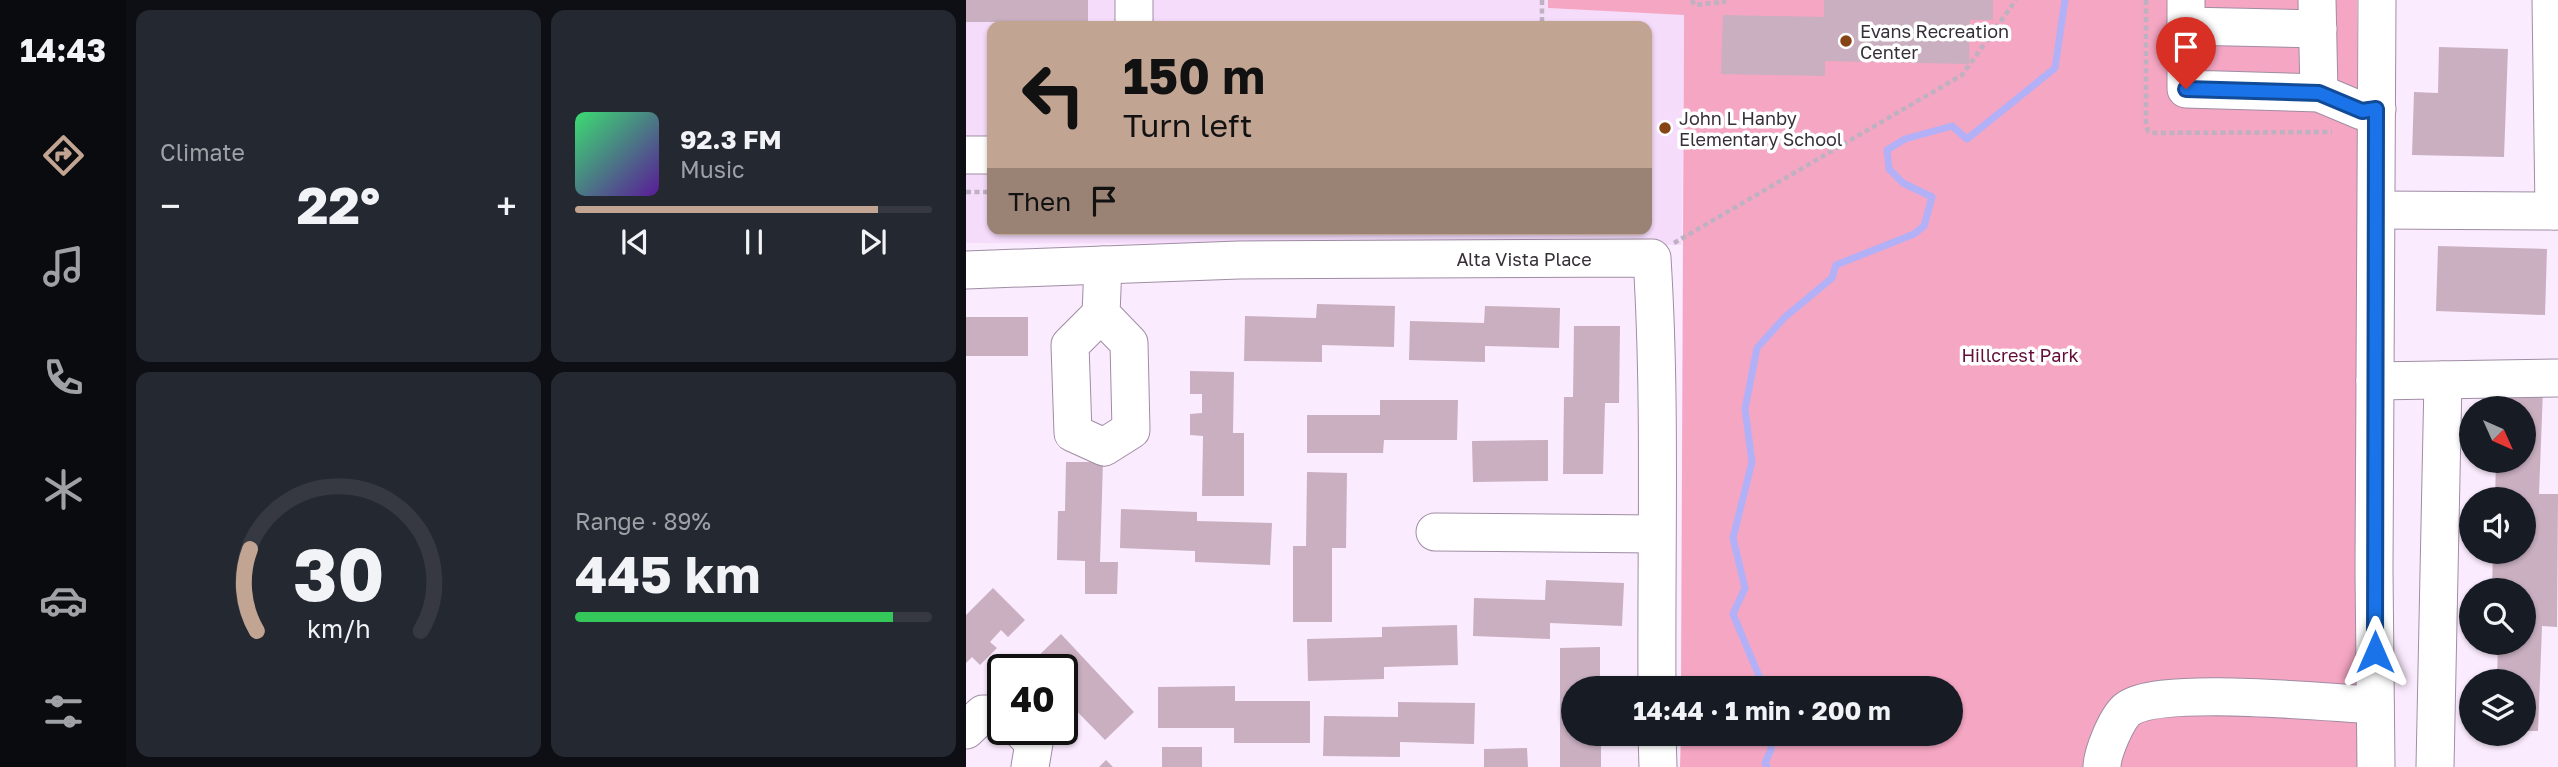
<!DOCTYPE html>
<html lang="en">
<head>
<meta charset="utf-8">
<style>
	:root { --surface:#171b24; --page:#242831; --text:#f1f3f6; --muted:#9ea1a6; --line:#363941; --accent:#c1a491 }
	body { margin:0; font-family:"Golos Text",sans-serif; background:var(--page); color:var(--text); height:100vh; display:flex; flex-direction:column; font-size:26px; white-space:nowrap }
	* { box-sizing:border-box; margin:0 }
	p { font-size:23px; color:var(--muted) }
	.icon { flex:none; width:38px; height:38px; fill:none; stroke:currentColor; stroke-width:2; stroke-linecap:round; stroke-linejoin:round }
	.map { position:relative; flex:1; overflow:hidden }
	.sheet { display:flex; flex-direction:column; gap:10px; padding:10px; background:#0d0f14; width:840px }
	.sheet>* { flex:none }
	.banner { position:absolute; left:21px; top:21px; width:665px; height:214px; border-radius:14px; box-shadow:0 2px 5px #0004; background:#c1a491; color:#111; overflow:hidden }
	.needle { width:46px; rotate:135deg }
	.buttons { position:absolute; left:1493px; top:396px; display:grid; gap:14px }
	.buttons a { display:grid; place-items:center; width:77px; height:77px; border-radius:50%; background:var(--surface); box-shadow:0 2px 5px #0004; font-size:35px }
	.speed { position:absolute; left:21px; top:654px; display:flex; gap:14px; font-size:35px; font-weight:700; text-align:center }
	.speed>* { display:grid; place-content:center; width:91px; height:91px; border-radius:50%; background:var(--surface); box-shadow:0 2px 5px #0004; line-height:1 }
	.speed .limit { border:4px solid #111; border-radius:10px; background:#fff; color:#111 }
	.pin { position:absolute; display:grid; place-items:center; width:60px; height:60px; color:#fff; margin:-72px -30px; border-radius:50% 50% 50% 0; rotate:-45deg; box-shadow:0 0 7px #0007 }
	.pin .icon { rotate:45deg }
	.me { position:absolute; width:77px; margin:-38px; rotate:0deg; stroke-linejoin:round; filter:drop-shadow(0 0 5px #0008) }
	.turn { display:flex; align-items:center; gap:24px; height:147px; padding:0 21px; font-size:32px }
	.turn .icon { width:91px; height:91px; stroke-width:2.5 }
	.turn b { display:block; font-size:49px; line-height:60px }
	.then { display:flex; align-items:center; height:66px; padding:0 21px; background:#0003; gap:14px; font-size:26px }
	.big { font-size:52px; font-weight:700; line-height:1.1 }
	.sheet .card { flex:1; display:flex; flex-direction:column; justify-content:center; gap:10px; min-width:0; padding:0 24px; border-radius:14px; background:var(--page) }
	.sheet .dial { align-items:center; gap:0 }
	.dial svg { height:182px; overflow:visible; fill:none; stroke:var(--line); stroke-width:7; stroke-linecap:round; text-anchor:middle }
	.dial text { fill:var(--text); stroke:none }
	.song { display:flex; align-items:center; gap:21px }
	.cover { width:84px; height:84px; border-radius:10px; background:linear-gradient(135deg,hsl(140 70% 55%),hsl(270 70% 35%)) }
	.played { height:7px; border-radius:4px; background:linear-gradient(90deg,var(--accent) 85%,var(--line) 85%) }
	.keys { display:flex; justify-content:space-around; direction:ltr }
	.heat { display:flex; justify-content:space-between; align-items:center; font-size:38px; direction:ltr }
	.charge { height:10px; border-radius:5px; background:linear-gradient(90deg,#34c759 89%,var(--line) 0) }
	.sheet .tiles { flex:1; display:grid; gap:10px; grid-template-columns:repeat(2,1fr) }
	.trip { position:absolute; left:595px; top:676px; width:402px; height:70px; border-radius:35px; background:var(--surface); box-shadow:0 2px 5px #0004; font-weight:700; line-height:70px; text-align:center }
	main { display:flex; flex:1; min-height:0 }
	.dock { display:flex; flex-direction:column; width:126px; justify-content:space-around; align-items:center; background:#090b0e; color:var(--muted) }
	.dock .icon { width:49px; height:49px }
	.dock .selected { color:var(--accent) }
	.dock b { font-size:32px; color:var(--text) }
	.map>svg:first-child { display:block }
	.built { fill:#f5dcfb; fill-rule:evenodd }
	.green { fill:#f5a6c2 }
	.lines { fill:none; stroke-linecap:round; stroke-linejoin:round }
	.stream { stroke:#b2b1f8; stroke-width:7 }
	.building { fill:#c9afc0 }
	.minor-casing { stroke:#a08da4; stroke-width:39 }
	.path { stroke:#beb1c1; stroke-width:4.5; stroke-dasharray:5 3.5; stroke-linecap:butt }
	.minor { stroke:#fff; stroke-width:37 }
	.route-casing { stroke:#114b97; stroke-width:18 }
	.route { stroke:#1a73e8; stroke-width:12 }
	.poi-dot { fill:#864315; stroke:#fff; stroke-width:2.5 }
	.labels { text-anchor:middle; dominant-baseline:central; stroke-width:7; stroke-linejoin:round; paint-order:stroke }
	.poi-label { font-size:18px; fill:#372f38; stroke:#fff; text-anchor:start }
	.street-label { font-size:18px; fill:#372f38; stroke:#fff }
	.park-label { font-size:18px; fill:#630c38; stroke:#fff }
</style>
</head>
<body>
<main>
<nav class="dock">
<b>14:43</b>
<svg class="icon selected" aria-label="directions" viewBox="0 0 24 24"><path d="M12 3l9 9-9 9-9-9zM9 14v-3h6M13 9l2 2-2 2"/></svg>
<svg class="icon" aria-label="music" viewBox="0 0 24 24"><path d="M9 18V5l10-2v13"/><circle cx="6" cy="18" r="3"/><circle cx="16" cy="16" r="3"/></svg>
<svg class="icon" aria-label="phone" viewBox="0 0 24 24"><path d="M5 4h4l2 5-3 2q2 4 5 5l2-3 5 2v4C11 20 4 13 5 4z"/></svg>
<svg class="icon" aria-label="climate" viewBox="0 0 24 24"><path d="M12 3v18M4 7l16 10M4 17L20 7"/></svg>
<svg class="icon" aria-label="car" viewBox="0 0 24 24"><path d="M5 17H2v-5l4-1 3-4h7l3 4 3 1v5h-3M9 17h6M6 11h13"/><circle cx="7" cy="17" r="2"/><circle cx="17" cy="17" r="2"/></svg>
<svg class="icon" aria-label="filters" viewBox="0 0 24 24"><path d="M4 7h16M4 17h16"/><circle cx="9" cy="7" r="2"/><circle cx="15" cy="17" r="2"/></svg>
</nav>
<section class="sheet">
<div class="tiles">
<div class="card"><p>Climate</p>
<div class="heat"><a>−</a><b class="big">22°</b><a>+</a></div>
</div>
<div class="card">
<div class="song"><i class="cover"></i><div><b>92.3 FM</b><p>Music</p></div></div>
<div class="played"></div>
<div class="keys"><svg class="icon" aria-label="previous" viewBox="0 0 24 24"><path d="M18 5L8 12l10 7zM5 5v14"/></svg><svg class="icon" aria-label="pause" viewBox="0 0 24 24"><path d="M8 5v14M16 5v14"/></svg><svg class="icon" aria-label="next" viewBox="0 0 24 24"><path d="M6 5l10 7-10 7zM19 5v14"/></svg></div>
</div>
<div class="card dial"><svg viewBox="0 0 100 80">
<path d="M14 69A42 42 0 1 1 86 69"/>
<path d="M14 69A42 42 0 0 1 11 33" stroke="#c1a491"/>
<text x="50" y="56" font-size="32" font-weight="700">30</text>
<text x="50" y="72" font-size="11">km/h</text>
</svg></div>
<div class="card"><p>Range · 89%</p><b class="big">445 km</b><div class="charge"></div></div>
</div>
</section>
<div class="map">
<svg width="1592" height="767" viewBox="0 0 1592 767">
	<rect width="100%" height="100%" fill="#fbebfe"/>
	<path class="built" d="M0,0H582L583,8L718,14L716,245L0,243ZM26,26H681V229H26Z"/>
	<path class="green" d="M582,0H1391L1392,767H714L715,733H985V688H715L718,15L582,8Z"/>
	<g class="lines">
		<g class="stream">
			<path d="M798,688L767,614L779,588L767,538L786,462L779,409L791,348L819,317L866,278L870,265L948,234L958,226L966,197L937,183L923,169L921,150L939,139L986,126L1001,139L1089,68L1099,0"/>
			<path d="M801,767L799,763L805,750L804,733"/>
		</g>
	</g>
	<g class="building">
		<rect x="0" y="0" width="122" height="22"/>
		<path d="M858,0H1027V20H1004L1003,64L859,61V76L755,74L757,15L858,17Z"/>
		<path d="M1473,47L1542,49L1538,157L1446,155L1448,92L1472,93Z"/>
		<path d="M1472,246L1581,249L1579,315L1470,311Z"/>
		<path d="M351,304L429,306L428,347L356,345V362L278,361L279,316L350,318Z"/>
		<path d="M519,306L594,308L593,348L519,346V362L443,360L444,321L518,323Z"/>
		<rect x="0" y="317" width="62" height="39"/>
		<path d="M608,326H654L653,403H639L637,474H597L598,397H607Z"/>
		<path d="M224,371L268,372L267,433H278V496H236L237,436L224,435V414L236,413V394H224Z"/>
		<path d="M1533,388L1577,390L1573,494H1592L1591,627L1576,626L1572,731H1558V681H1531L1532,642H1558V590H1526L1527,551H1558V499H1529L1530,460H1558V408H1532Z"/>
		<path d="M414,400H492L491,440H418L417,453H341V415H414Z"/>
		<path d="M582,440V481L507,482L506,441Z"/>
		<path d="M100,462H137L134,562H152L151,594H119V561L91,560L92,511H99Z"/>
		<path d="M341,472L381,473L380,548H366V622H327V546H340Z"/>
		<path d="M155,509L231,512V521L306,523L304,565L229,562V551L154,548Z"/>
		<path d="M580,580L658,583L656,626L584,623V639L507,636L508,598L579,600Z"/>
		<path d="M27,588L59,620L42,637L35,630L24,642L31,648L14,665L6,657L0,663V615Z"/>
		<path d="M491,625L492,665L418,667V679L342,681L341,639L416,637V627Z"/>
		<path d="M95,634L168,712L139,740L96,696V670H72L65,663Z"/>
		<path d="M634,647V688H607V733H635V767H594V648Z"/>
		<path d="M269,686V701H344V743H268V728H192V687Z"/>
		<path d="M432,702L509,703L508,744L434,742V757L357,756L358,716L432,717Z"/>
		<rect x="196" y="747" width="40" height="20"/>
		<path d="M561,748L562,767H518V749Z"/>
		<path d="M140,760L147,767H133Z"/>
	</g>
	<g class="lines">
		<defs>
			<g id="minor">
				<path d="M1220,0V89L1353,93L1396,111L1411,109"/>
				<path d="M1351,0L1353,93"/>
				<path d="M1585,0L1588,211"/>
				<path d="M168,26V0"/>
				<path d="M1220,26L1352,29"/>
				<path d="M0,155H26"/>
				<path d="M1411,210L1592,211"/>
				<path d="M0,270L273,260L686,258C695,401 690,545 691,688"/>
				<path d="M135,314L104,345L107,433L138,447L165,430L163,343L135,314L137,265"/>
				<path d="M1409,381L1592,378"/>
				<path d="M469,532L690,534"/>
				<path d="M0,730L17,714H37"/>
				<path d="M55,730L68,743L64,767"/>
				<path d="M691,733L692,767"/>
				<path d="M1136,767C1136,754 1151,716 1162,709C1194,685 1363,703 1409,705"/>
				<path d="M1410,767L1408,570L1411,0"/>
				<path d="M1469,767L1477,380"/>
			</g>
		</defs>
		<use href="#minor" class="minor-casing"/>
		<g class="path">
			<path d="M576,0V26"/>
			<path d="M726,0L728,5L758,2V0"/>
			<path d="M1180,0V125L1182,131L1189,133L1366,132"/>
			<path d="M0,192H26"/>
			<path d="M708,243L996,75L1050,0"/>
		</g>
		<use href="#minor" class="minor"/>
	</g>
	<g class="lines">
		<defs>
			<path id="route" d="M1220,89L1353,93L1396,111L1410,109L1409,652"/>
		</defs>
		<use href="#route" class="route-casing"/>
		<use href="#route" class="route"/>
	</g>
	<g class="poi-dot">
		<circle cx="880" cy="41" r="7"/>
		<circle cx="699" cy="128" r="7"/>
	</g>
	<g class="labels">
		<g class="poi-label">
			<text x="894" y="31">Evans Recreation<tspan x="894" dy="21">Center</tspan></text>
			<text x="713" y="118">John L Hanby<tspan x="713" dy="21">Elementary School</tspan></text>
		</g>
		<g class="street-label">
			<text x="558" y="259">Alta Vista Place</text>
		</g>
		<g class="park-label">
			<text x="1054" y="355">Hillcrest Park</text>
		</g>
	</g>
</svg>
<div class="buttons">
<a><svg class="needle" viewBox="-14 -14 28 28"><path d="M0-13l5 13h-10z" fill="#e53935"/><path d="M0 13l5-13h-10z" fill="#9ea1a6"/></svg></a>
<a><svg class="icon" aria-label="sound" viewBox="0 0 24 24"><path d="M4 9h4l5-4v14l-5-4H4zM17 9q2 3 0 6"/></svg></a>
<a><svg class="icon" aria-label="search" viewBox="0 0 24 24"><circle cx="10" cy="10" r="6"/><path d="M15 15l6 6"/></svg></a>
<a><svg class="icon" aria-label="layers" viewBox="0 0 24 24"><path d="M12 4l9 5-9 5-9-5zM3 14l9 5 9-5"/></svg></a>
</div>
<div class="speed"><div class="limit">40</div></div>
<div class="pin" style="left:1220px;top:89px;background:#d93025"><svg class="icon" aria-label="arrive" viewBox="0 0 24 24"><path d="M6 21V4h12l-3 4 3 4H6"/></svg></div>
<svg class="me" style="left:1409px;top:652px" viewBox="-20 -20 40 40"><path d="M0-17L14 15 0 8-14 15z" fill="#1a73e8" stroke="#fff" stroke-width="4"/></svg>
<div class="trip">14:44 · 1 min · 200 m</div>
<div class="banner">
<div class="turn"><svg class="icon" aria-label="left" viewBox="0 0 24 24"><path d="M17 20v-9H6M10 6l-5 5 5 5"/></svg><div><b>150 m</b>Turn left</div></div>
<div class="then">Then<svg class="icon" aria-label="arrive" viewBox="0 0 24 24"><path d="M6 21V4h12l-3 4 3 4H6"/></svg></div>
</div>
</div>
</main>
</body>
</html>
